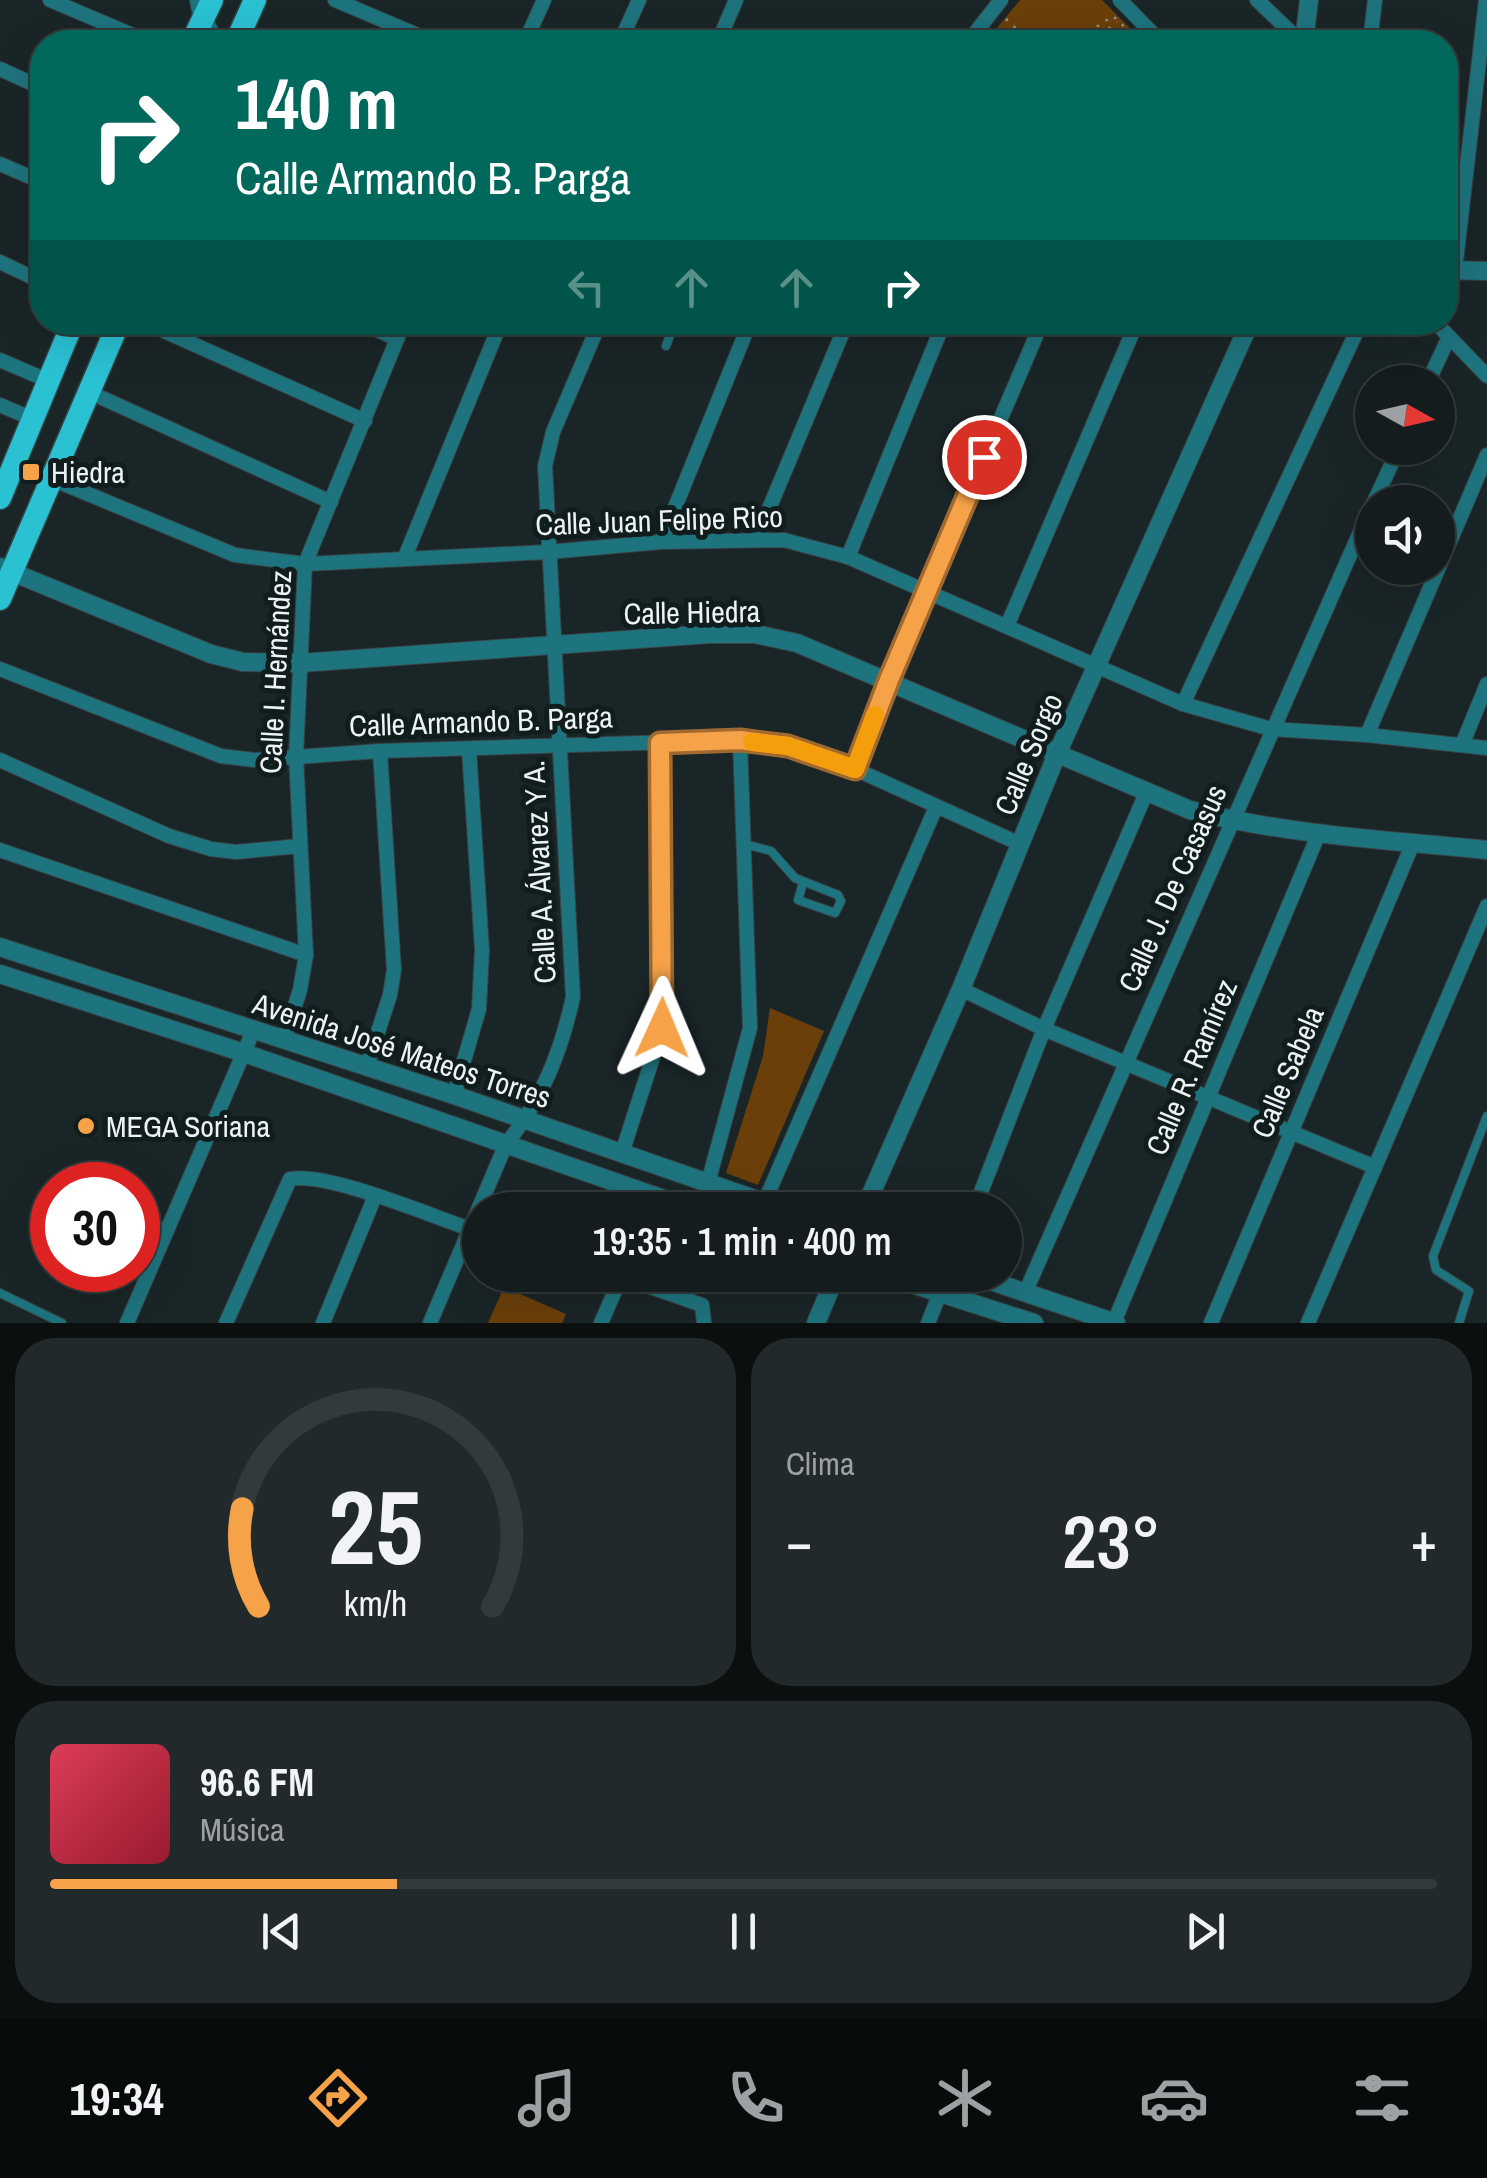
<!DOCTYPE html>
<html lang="es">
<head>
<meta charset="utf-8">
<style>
	:root { --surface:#141c1d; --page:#21292a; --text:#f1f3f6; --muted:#9da1a4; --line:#333a3b; --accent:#f6a248 }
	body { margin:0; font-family:"Archivo Narrow",sans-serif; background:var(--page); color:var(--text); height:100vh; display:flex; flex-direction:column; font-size:38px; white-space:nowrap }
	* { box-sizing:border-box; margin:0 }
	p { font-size:32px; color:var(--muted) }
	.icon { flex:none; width:55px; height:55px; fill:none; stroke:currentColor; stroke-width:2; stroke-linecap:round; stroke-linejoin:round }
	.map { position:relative; height:1323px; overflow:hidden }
	.details { display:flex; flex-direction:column; gap:15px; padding:15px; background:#0b0f10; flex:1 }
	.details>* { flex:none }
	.banner { position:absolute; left:30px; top:30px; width:1428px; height:305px; border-radius:40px; box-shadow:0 10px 40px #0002,0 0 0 2px var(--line); background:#00695c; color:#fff; overflow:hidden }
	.needle { width:65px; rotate:98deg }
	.controls { position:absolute; left:1355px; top:365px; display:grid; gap:20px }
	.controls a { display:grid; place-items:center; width:100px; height:100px; border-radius:50%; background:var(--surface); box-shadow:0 10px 40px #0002,0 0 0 2px var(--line); font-size:50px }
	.speed { position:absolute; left:30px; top:1162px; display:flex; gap:20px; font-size:50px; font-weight:700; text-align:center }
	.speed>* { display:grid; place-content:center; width:130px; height:130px; border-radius:50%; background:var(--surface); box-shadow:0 10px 40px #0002,0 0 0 2px var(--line); line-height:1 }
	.speed .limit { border:15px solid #d22; background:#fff; color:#111 }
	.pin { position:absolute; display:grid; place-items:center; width:85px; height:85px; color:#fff; margin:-42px; border:5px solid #fff; border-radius:50%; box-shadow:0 2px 10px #0007 }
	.me { position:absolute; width:110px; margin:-55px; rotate:1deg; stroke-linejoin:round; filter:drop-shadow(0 0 8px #0008) }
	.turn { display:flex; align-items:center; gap:35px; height:210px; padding:0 40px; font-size:45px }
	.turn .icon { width:130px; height:130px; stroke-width:2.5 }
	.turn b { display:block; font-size:70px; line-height:85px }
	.lanes { display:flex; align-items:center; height:95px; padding:0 40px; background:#0003; justify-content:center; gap:50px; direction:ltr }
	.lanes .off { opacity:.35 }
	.big { font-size:75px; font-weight:600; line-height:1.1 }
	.details .tile { flex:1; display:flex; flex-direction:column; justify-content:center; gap:15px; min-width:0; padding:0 35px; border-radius:40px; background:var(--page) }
	.details .dial { align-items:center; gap:0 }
	.dial svg { height:260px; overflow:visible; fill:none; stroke:var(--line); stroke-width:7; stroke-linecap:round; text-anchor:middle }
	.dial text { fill:var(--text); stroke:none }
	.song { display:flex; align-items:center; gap:30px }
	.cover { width:120px; height:120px; border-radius:15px; background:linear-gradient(135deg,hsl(350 70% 55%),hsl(350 70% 35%)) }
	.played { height:10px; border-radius:5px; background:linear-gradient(90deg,var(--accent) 25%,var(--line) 25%) }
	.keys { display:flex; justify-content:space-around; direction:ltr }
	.heat { display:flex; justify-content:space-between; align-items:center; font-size:55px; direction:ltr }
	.details .tiles { flex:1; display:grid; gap:15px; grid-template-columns:1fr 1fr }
	.tile:last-child { grid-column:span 2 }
	.trip { position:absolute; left:462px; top:1192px; width:560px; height:100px; border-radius:50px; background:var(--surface); box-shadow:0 10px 40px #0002,0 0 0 2px var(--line); font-weight:600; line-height:100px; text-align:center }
	.menu { display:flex; height:160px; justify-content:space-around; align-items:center; background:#080b0c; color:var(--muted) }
	.menu .icon { width:70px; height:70px }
	.menu .current { color:var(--accent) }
	.menu b { font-size:45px; color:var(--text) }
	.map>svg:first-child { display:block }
	.green { fill:#6b3f0a }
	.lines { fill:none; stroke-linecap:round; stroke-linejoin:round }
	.service-casing { stroke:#374244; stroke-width:10 }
	.minor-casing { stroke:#374244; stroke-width:16 }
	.tertiary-casing { stroke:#374244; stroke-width:20 }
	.primary-casing { stroke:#374244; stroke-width:25 }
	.path { stroke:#8c9496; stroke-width:2.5; stroke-dasharray:2.5 8; stroke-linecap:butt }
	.service { stroke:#1e747e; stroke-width:8 }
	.minor { stroke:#1e747e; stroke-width:14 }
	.tertiary { stroke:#1e747e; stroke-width:18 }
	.primary { stroke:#2ac1d3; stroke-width:22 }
	.route-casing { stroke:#a0692f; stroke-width:25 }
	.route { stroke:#f6a248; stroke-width:18 }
	.slow { stroke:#f59e0b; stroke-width:18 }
	.poi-dot { fill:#f6a248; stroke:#111c1d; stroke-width:4 }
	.labels { text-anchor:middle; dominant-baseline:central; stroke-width:10; stroke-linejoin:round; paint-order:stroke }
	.poi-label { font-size:30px; fill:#ecf3f4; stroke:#111c1d; text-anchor:start }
	.street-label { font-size:30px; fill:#ecf3f4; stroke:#111c1d }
</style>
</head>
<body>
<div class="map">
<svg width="1487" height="1323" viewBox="0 0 1487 1323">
	<rect width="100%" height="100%" fill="#1a2527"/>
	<g class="green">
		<path d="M1020,0H1102L1144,42H985Z"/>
		<path d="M770,1008L824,1031L758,1185L726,1173L763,1056Z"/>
		<path d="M504,1287L566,1314L562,1323H488Z"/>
	</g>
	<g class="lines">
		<defs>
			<g id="service">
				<path d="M666,346L675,322"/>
				<path d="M744,844L771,851L795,878L838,895L841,901L835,913L798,900L803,883"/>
				<path d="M0,1293L62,1323"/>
				<path d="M1459,1323L1469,1291L1436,1270L1433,1256L1487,1116"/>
			</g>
			<g id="minor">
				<path d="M50,0L149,42"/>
				<path d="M335,0L434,42"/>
				<path d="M1120,0L1161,42"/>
				<path d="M1257,0L1301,42"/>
				<path d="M525,42L544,0"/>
				<path d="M620,42L639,0"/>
				<path d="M718,42L736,0"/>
				<path d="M968,42L1001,0"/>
				<path d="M1370,42L1375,0"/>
				<path d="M0,69L42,88"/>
				<path d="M0,164L42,182"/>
				<path d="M0,262L42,282"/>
				<path d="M1455,270L1486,0"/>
				<path d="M144,322L365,421"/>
				<path d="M360,322L397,339"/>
				<path d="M1435,322L1487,376"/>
				<path d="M0,360L49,381"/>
				<path d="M1428,382L1449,337"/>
				<path d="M89,392L331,502"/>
				<path d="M0,405L33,419"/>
				<path d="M52,479L235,555L305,564L548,552L661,542L784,540L848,557L1183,704L1271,729L1367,735L1487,748"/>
				<path d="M1374,502L1399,448"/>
				<path d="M756,540L847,322"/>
				<path d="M661,542L750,322"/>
				<path d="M405,557L501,322"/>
				<path d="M848,557L944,322"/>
				<path d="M1007,626L1137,322"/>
				<path d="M0,669L221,756L254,760L380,751L740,740L788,747L855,769L1020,844"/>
				<path d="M1183,704L1361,322"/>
				<path d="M1367,735L1487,455"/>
				<path d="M1462,745L1487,684"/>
				<path d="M0,760L169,836L211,849L236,852L300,846"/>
				<path d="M855,769L889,680L1042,322"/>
				<path d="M0,850L306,955"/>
				<path d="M961,989L1044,1029L1375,1167"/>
				<path d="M284,1040L300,990L306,955L296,756L305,564L404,322"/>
				<path d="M367,1066L390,995L394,970L380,751"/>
				<path d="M454,1095L479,1009L482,950L469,749"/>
				<path d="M622,1153L662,1029L659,743"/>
				<path d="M708,1183L750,1028L740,740"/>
				<path d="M764,1203L936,807"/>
				<path d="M974,1210L1044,1029L1147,791"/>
				<path d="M616,1275L702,1305L704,1323"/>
				<path d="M1025,1293L1372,505"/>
				<path d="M1114,1322L1319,833"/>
				<path d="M127,1323L254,1029"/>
				<path d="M226,1323L290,1179C328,1171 438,1219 479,1232"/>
				<path d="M323,1323L375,1196"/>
				<path d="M430,1323L506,1144C542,1100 561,1052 573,997L545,466L553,432L600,322"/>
				<path d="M601,1323L621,1277"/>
				<path d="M928,1323L940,1293"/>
				<path d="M1211,1323L1413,843"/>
				<path d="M1308,1323L1487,906"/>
			</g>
			<g id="tertiary">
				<path d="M199,0L203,20L215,42"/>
				<path d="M1304,42L1309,0"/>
				<path d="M1445,270L1487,271"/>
				<path d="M0,567L211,654L243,662L300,663L710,634H755L797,643L1190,810C1287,835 1388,840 1487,850"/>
				<path d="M0,947L454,1095L786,1210"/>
				<path d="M0,974L244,1053L695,1210"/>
				<path d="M864,1210L961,989L1057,754L1250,322"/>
				<path d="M884,1275L1034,1323"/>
				<path d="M973,1275L1116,1323"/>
				<path d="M816,1323L836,1275"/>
			</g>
			<g id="primary">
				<path d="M192,42L212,0"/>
				<path d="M236,42L255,0"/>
				<path d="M0,498L73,322"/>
				<path d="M0,599L119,322"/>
			</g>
		</defs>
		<use href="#service" class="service-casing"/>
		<use href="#minor" class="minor-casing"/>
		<use href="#tertiary" class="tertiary-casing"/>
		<use href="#primary" class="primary-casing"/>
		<g class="path">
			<path d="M1006,19L1030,42"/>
			<path d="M1085,42L1087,33L1113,16L1139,41"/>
			<path d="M1092,42L1117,22"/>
		</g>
		<use href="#service" class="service"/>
		<use href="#minor" class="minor"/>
		<use href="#tertiary" class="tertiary"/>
		<use href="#primary" class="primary"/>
	</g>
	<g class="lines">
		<defs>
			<path id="route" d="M662,1028L660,743L740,740L788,746L855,769L889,680L984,457"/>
		</defs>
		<use href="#route" class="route-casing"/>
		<use href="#route" class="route"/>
		<path class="slow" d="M752,742L788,746L855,769L875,715"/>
	</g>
	<g class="poi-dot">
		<rect x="21" y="462" width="20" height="20" rx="5"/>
		<circle cx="86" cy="1126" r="10"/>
	</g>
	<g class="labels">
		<g class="poi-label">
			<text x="51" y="472">Hiedra</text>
			<text x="106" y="1126">MEGA Soriana</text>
		</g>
		<g class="street-label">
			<text transform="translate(659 520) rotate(-2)">Calle Juan Felipe Rico</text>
			<text transform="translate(692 612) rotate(-1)">Calle Hiedra</text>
			<text transform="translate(275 672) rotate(-87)">Calle I. Hernández</text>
			<text transform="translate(481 721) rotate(-2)">Calle Armando B. Parga</text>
			<text transform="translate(1028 754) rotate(-67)">Calle Sorgo</text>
			<text transform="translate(539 872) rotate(-93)">Calle A. Álvarez Y A.</text>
			<text transform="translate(1172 888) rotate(-66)">Calle J. De Casasus</text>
			<text transform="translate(402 1050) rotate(18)">Avenida José Mateos Torres</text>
			<text transform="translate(1191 1067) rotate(-67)">Calle R. Ramírez</text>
			<text transform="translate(1287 1072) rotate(-67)">Calle Sabela</text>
		</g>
	</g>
</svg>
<div class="controls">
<a><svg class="needle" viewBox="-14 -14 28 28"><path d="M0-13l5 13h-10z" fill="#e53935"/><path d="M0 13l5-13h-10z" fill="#9da1a4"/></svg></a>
<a><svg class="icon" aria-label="sound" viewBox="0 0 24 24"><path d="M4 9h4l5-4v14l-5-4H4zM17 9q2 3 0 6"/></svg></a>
</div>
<div class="speed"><div class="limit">30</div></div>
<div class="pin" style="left:984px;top:457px;background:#d93025"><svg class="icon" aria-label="arrive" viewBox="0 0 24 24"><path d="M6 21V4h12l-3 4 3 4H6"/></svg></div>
<svg class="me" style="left:662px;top:1028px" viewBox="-20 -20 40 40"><path d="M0-17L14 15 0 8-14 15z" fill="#f6a248" stroke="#fff" stroke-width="4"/></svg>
<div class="trip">19:35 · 1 min · 400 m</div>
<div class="banner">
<div class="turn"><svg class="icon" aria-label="right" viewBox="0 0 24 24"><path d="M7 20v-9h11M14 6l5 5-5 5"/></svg><div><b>140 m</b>Calle Armando B. Parga</div></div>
<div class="lanes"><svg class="icon off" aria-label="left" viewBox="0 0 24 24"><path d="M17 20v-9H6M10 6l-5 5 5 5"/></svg><svg class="icon off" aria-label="ahead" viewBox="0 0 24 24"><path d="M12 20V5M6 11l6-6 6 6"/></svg><svg class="icon off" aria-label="ahead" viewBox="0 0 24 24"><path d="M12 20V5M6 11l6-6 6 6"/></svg><svg class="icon" aria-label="right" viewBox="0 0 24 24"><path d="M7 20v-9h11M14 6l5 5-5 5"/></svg></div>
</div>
</div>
<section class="details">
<div class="tiles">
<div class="tile dial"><svg viewBox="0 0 100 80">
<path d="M14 69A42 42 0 1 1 86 69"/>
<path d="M14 69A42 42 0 0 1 9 39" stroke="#f6a248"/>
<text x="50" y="56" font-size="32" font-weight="700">25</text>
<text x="50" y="72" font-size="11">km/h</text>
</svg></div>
<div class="tile"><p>Clima</p>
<div class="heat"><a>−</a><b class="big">23°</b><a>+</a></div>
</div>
<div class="tile">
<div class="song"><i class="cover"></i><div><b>96.6 FM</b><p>Música</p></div></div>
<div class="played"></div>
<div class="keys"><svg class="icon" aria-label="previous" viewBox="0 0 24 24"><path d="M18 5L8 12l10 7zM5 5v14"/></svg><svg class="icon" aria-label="pause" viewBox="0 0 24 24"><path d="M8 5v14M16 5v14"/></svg><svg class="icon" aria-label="next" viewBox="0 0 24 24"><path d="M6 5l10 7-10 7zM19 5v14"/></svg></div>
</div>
</div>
</section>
<nav class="menu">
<b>19:34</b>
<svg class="icon current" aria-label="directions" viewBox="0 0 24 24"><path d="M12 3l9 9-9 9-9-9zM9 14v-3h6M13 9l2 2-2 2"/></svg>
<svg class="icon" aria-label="music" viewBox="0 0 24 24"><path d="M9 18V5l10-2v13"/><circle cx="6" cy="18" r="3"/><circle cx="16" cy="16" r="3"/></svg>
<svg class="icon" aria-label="phone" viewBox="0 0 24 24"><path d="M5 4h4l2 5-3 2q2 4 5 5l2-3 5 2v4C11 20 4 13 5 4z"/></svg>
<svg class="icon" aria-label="climate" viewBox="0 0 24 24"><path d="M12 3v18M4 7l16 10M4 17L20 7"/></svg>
<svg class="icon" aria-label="car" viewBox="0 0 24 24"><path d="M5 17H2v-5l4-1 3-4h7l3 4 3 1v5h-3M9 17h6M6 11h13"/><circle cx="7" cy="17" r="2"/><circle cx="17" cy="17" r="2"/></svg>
<svg class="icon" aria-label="filters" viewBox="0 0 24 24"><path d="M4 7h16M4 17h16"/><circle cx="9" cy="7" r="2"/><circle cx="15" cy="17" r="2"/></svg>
</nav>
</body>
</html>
